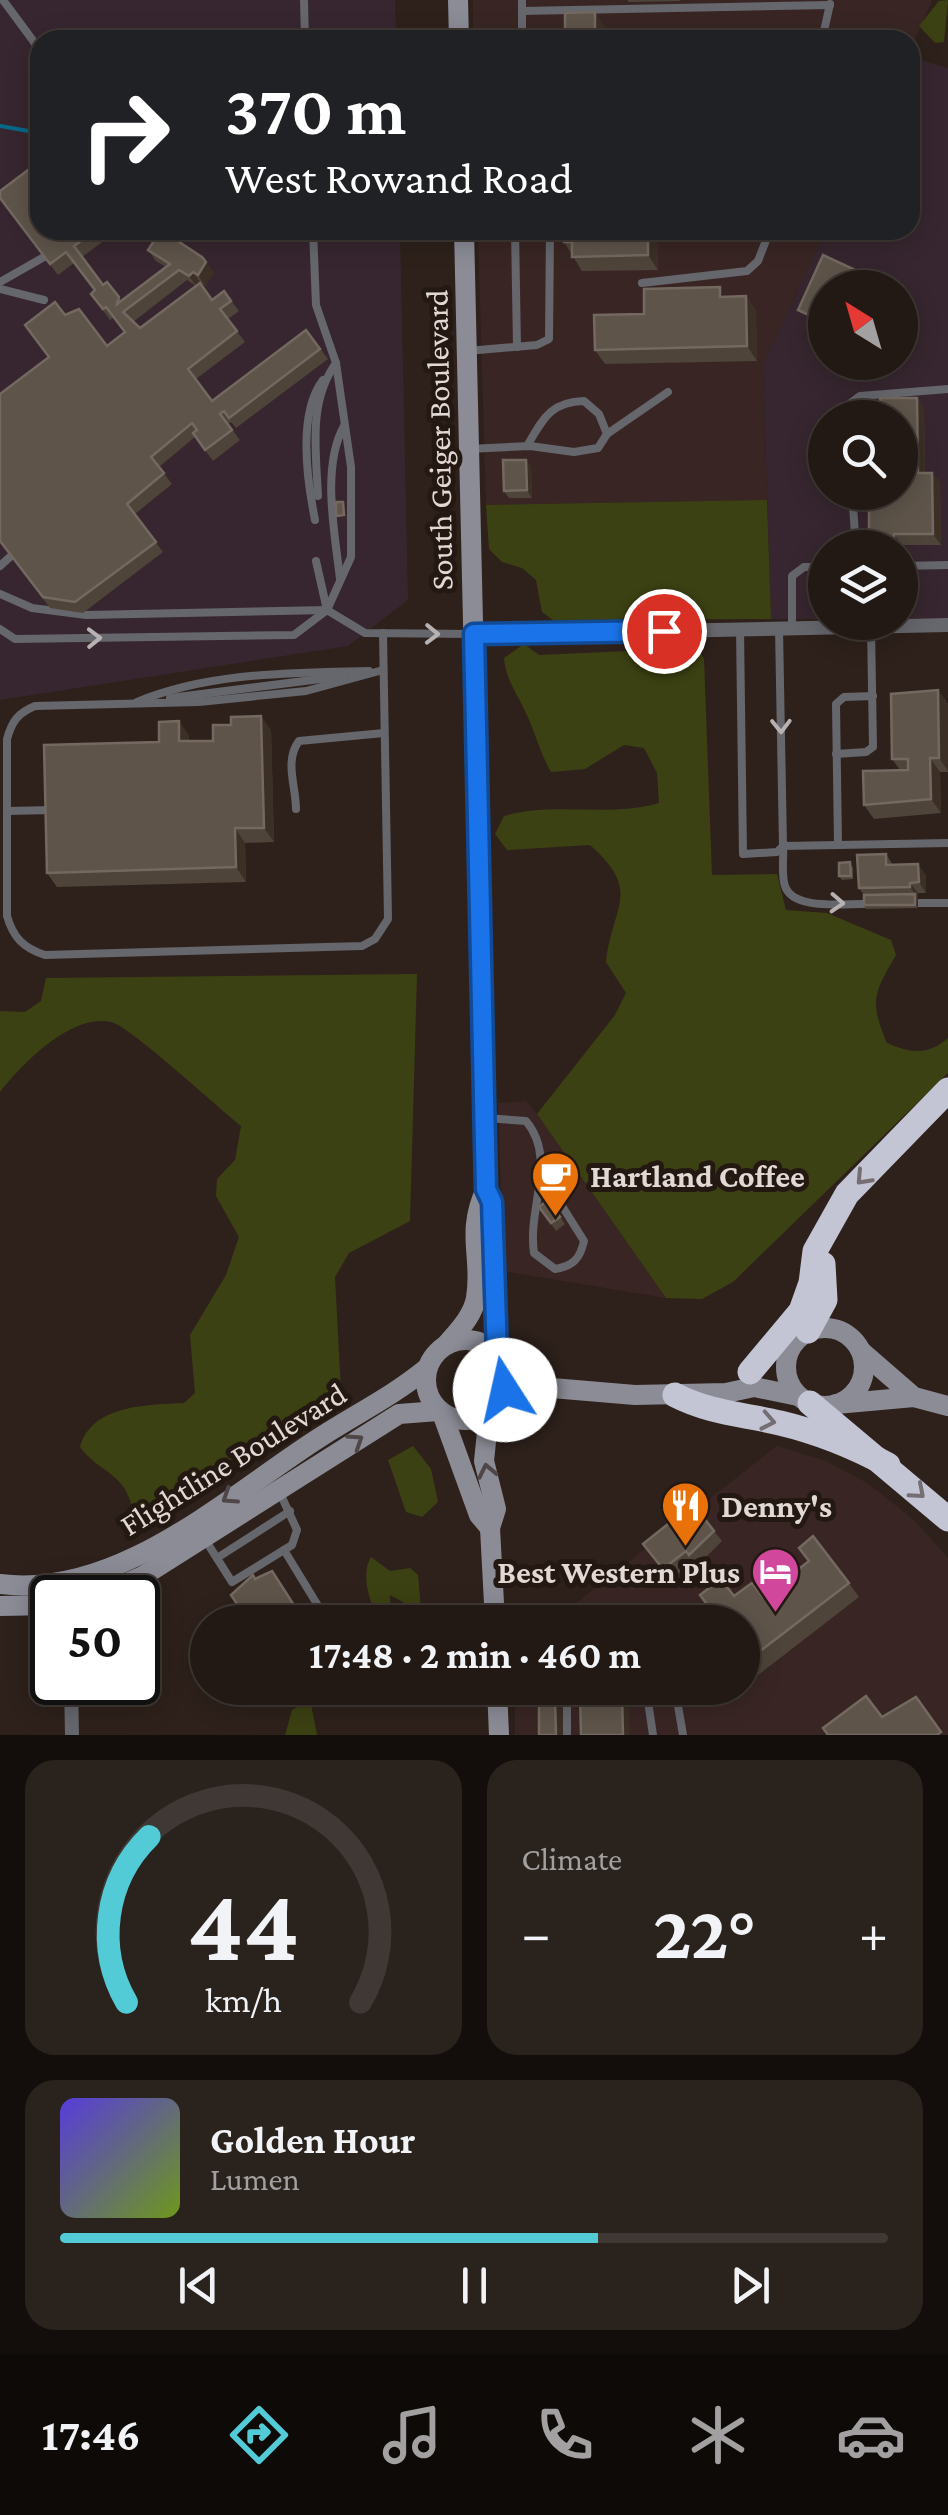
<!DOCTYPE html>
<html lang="en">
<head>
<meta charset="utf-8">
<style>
	:root { --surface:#221914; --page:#2a221d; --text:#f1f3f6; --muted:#a2a0a0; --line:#3f3834; --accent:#52cbd7 }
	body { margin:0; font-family:"Crimson Pro",serif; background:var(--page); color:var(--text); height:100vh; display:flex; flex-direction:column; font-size:38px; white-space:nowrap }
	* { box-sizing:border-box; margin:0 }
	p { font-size:32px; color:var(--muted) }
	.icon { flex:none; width:55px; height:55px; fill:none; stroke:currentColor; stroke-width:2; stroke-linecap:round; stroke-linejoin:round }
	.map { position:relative; height:1735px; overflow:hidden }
	.panel { display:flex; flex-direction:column; gap:25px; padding:25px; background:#130e0b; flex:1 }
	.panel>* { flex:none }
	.hud { position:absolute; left:30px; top:30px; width:890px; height:210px; border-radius:30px; box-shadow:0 5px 25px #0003,0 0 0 2px var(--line); background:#202124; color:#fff; overflow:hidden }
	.needle { width:65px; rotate:323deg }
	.controls { position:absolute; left:808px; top:270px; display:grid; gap:20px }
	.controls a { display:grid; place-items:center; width:110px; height:110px; border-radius:50%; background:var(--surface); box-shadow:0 5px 25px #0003,0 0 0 2px var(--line); font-size:50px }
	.speed { position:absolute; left:30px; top:1575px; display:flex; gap:20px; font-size:50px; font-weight:700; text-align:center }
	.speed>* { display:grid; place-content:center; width:130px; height:130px; border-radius:50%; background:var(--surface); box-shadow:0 5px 25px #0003,0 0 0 2px var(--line); line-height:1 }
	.speed .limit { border:5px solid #111; border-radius:15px; background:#fff; color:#111 }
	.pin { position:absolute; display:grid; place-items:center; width:85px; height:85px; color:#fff; margin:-42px; border:5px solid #fff; border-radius:50%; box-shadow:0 2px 10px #0007 }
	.me { position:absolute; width:110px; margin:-55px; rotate:350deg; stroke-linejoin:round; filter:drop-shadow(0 0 8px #0008) }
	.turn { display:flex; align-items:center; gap:35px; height:210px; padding:0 30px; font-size:45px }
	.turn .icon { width:130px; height:130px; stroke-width:2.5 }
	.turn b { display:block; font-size:70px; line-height:85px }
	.big { font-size:75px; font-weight:700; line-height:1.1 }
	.panel .widget { flex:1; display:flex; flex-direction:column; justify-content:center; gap:15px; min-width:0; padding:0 35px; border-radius:30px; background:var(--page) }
	.panel .dial { align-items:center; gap:0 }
	.dial svg { height:260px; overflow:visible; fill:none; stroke:var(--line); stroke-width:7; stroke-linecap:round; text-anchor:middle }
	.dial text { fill:var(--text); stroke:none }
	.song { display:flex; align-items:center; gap:30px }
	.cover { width:120px; height:120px; border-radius:15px; background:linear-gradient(135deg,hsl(250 70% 55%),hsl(80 70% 35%)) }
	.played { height:10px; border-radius:5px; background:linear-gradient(90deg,var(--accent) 65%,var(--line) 65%) }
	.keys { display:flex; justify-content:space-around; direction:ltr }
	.heat { display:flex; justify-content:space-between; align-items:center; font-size:55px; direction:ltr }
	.panel .tiles { flex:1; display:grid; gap:25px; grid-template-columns:1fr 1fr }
	.widget:last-child { grid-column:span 2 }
	.trip { position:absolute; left:190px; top:1605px; width:570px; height:100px; border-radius:50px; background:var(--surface); box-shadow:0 5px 25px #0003,0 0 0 2px var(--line); font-weight:700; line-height:100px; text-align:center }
	.menu { display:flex; height:160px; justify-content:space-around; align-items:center; background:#0e0a08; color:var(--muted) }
	.menu .icon { width:70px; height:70px }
	.menu .current { color:var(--accent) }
	.menu b { font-size:45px; color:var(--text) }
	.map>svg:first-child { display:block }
	.commercial { fill:#392624 }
	.industrial { fill:#37262f; fill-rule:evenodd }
	.green { fill:#3c4113 }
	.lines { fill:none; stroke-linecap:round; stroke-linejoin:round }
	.stream { stroke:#056988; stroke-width:4 }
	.lane { stroke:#66666d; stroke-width:8 }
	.street { stroke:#66666d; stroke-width:14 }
	.secondary { stroke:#8c8c97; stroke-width:20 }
	.highway { stroke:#c3c4d4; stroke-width:25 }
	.wall { fill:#4e443a; fill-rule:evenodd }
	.shaded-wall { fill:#3b2f26 }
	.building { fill:#5e544a; stroke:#736960; stroke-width:2.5 }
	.oneway { stroke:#b7b1b1 }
	.oneway2 { stroke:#746e73 }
	.oneway3 { stroke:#4e4647 }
	.route-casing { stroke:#114b97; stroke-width:25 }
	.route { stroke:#1a73e8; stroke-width:18 }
	.labels { text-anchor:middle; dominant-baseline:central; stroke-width:10; stroke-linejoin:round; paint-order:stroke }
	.street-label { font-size:32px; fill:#e2d9d5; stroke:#241812 }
	.poi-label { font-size:32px; font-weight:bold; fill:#e2d9d5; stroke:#241812; text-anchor:start }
</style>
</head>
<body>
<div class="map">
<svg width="948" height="1735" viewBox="0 0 948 1735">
	<rect width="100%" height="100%" fill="#2e211b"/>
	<g class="commercial">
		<path d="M473,0H932L910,51V40H473Z"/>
		<path d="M478,230H826L763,365L767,500L486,505Z"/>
		<path d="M526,1101L537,1114L666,1298L504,1271L498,1103Z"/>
		<path d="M777,1446L826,1461L867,1483L913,1519L948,1558V1735H515V1688H742V1622H552Z"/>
	</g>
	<g class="industrial">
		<path d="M0,0H395L396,40H40V230H400L408,600L348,646L0,700Z"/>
		<path d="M910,57L948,68V618H900V548H825V619H771L763,365L826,230H910ZM825,288H900V362H825ZM825,418H900V492H825Z"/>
	</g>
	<g class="green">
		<path d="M948,0L944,42L935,43L919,26L939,1Z"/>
		<path d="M767,500L771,619L553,620L542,612L536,580L522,568L502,562L489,549L486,505Z"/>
		<path d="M524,644L539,655L697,648L704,659L712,875L777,874L786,910L827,913L891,940L896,955C874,993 869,1001 887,1043C910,1053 928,1056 948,1038V1073L733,1282L702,1299L666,1298L537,1114L615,1015L626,993L606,962C612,905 643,892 590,845L507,850L495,834L504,816C556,801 608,818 659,803L657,773L644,748L624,745L585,769L551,772C539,751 535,731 525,711C516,691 506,680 504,658Z"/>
		<path d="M417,974L410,1221L349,1253L335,1277L341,1392L150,1510L132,1507C124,1472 98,1472 80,1447C92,1404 149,1405 184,1403L195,1393L190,1335L226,1275L239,1237L216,1196L217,1179L235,1160L241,1126C220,1109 132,1029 114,1023C74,1010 22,1064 0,1092V1011L25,1012L41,1001L46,978Z"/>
		<path d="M413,1446L431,1469L438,1502L422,1517L406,1512L388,1460Z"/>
		<path d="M371,1557L390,1571L410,1568L418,1575L422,1622H411L403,1602L390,1595L391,1621L381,1622C370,1605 360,1575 371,1557Z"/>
		<path d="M310,1699L317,1735H285L292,1710Z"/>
	</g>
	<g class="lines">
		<path class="stream" d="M0,126L40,133"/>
		<g class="lane">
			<path d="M3,0L40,50"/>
			<path d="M304,0L305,40"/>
			<path d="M522,0V40"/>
			<path d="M522,11L830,5"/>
			<path d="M822,40L830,4"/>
			<path d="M148,230L161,246"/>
			<path d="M515,230L517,347"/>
			<path d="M0,282L44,257"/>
			<path d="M642,283L747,271L758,261L770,230"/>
			<path d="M0,289L44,300"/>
			<path d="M467,351L537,345L549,339L550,230"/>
			<path d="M847,418L848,405L860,396L948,389"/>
			<path d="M527,446C543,419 550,402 584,401L599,414L607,434"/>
			<path d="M469,449L530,446L574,452L598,448L607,434L668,392"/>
			<path d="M852,492L856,548"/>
			<path d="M318,496C316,450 308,402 336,363"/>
			<path d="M315,520C307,480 297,414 323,380"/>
			<path d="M316,561L327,610"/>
			<path d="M0,566L11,556"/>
			<path d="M900,566L948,565"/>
			<path d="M340,579C335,534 321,467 344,426"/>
			<path d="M0,594L32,608L86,615L327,610L365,633L471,634"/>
			<path d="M779,628L783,846L948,843"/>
			<path d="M792,628V576L804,567H825"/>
			<path d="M0,629L15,639L294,635L327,610L351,557V467L336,363L316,305L313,230"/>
			<path d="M740,629L743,854L777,852L783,846C784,858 781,875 785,886C793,911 846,903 866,904"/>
			<path d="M383,633L388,919L375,939L362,946L45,955C23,948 13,937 7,916V739C12,721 18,713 35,706L199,702L306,691L383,670"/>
			<path d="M170,698L344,676"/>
			<path d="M137,702C210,672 291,673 369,671"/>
			<path d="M836,754L866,752L873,747L871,627"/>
			<path d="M296,809C296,786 284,761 299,741L384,733"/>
			<path d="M7,811L53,810"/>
			<path d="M838,845L836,704L844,697L873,696"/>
			<path d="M918,903H948"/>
			<path d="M485,1118L526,1121C558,1159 527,1208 534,1253L555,1269C573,1266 580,1259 584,1241L542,1174"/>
			<path d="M206,1541L232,1582L292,1545L297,1530L280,1493"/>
			<path d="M284,1550L328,1622"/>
			<path d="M217,1558L290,1511"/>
			<path d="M555,1688L567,1707V1735"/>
			<path d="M646,1688L653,1735"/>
			<path d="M675,1688L683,1735"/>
		</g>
		<g class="street">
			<path d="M474,635L948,625"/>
			<path d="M69,1580L70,1598"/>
			<path d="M71,1682L72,1735"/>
		</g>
		<g class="secondary">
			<path d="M458,0L459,40"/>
			<path d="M464,230L486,1189L492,1202L497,1354"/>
			<circle cx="825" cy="1367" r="39"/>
			<circle cx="466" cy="1380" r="40"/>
			<path d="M447,1344C458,1331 473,1316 476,1298C483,1257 465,1234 486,1189"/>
			<path d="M861,1351L914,1397L948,1406"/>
			<path d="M503,1363L552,1388L635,1395L726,1393L754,1387L798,1396"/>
			<path d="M499,1403L552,1388"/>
			<path d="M836,1404L914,1397"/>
			<path d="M442,1413L479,1515L490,1528"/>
			<path d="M489,1413L484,1461L496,1509L490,1528L495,1622"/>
			<path d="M0,1584C118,1599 227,1497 319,1438C356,1414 393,1396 427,1368"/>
			<path d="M92,1598L143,1576L399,1414L438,1411"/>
			<path d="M0,1606L52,1605"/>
			<path d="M497,1688L499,1735"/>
		</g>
		<g class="highway">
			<path d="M808,1331L825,1300L823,1264"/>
			<path d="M750,1372L801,1311L811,1283L815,1251L847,1194L948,1090"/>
			<path d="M675,1395C710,1413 742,1414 780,1423C818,1432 853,1446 888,1465"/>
			<path d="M810,1403L948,1519"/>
		</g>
	</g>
	<g class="wall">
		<path d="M627,0H680V1L629,2Z"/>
		<path d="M0,198L40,230H98L105,240L82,257L103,285L122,301L166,267L156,261L148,250L202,257L214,273L205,286L200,282L212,300L224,291L239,311L228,319L245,342L196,379L212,401L306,330L328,359L236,428L231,422L228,424L240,440L213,461L195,437L159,467L172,484L135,514L163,552L83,613L50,608L0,542L49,357L65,315L107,346L125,332L114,317L110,320L91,294L95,291L74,263L58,275ZM187,280L196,286L140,328L133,322Z"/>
		<path d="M564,230H738L739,237L657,238L658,270L582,271L564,242Z"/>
		<path d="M825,288V324L801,313L798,310Z"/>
		<path d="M746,296L756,311L757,361L605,364L595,350L644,314L727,297Z"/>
		<path d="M917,398L924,409L925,473H932L940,483L941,545H902V553H900V548H873L869,543L900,492Z"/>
		<path d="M526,460L531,467L532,498H509L504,491Z"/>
		<path d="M938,690L948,704V772H940L941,813L874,819L864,805L900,770L892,759Z"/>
		<path d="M271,730L274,842L245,843L246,882L57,887L47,873L159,742L189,735V741H213Z"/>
		<path d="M886,854L893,865L926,875V893H918V908L866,909L864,905V895L859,888Z"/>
		<path d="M853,866V879L842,880L839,876Z"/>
		<path d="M548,1200L565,1224L556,1231L539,1207Z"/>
		<path d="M714,1531L722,1541L697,1566L693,1562L670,1580L643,1544Z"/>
		<path d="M255,1579L282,1585L306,1622H249Z"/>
		<path d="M849,1583L859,1597L744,1686L742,1684V1622L734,1596L763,1597Z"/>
		<path d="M582,1688H613L609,1694L622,1695L629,1706L604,1694Z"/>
	</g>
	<g class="shaded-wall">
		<path d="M595,12L605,27V40H600L595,33Z"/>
		<path d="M648,230H652L657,238L658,270L648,255Z"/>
		<path d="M206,262L214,273L205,286L198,275Z"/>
		<path d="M193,272L200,282L197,287L189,276Z"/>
		<path d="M903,292L906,295L900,308V298Z"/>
		<path d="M746,296L756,311L757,361L747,346Z"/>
		<path d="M917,398L924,409L925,484L918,473Z"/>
		<path d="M526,460L531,467L532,498L527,490Z"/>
		<path d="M932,473L940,483L941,545L933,534Z"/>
		<path d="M894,534L902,545V553L900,548H898L894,543Z"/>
		<path d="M938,690L948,704V771L939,758Z"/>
		<path d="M261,716L271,730L274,842L264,828Z"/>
		<path d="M179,721L189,735V756L179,741Z"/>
		<path d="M930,758L940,772L941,813L931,799Z"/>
		<path d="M235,828L245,843L246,882L236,867Z"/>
		<path d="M918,864L926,875V893L919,882Z"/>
		<path d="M910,883L918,893V908L915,905V894L910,887Z"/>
		<path d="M603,1688H613L608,1695Z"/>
		<path d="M622,1695L629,1706L630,1735H623Z"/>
		<path d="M555,1700L563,1710V1735H556Z"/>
	</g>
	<g class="building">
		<path d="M595,12V33H600V40H544V37H565V13Z"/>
		<path d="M40,161V230H96L74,246L103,285L107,282L119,297L117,304L170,264L148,250L161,230L202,257L206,262L198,275L193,272L189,276L179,270L123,312L140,328L200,283L212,300L224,291L231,301L220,309L237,331L188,369L212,401L306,330L320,349L229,418L224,411L220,414L232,430L205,450L193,433L197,430L192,423L151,457L164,473L127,504L156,542L75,602L43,597L0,541V394L49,357L25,325L55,302L65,315L79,309L107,346L125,332L106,307L103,309L91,294L95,290L66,252L50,264L0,198V191Z"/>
		<path d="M564,230H648V255L572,257V242H564Z"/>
		<path d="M823,255L894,288H825V322L798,310Z"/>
		<path d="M720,287V297L746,296L747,346L595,350L594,315L644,314V289Z"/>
		<path d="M880,398H917L918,473H932L933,534H894V543H869V492H900V418H880Z"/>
		<path d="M503,460H526L527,490L504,491Z"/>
		<path d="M336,502H343L344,515L336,516Z"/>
		<path d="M938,690L939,758H930L931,799L864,805L863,771L908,770V759H892L891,694Z"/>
		<path d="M261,716L264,828H235L236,867L47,873L44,745L159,742V722L179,721V741H213V725H231V717Z"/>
		<path d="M886,854V865L918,864L919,882L910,883V887L859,888L857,855Z"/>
		<path d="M850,862L851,876H839V863Z"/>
		<path d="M915,894V905H864V895Z"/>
		<path d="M548,1200L560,1217L551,1223L539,1207Z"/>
		<path d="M693,1504L714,1531L689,1555L686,1551L663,1569L643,1544Z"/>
		<path d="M813,1536L849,1583L742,1665V1622H703L714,1614L700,1595L721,1579L734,1596L752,1583L763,1597L809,1561L799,1548Z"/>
		<path d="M272,1571L301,1616L294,1620L295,1622H249L231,1595L253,1575L255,1579Z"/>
		<path d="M580,1693L622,1695L623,1735H581Z"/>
		<path d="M866,1696L882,1717L916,1697L941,1732L937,1735H828L823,1728Z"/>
		<path d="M539,1700H555L556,1735H539Z"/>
	</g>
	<defs><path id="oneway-chevron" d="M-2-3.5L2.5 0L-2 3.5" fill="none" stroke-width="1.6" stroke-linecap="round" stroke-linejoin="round" transform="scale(2.5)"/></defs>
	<g class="oneway">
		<use href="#oneway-chevron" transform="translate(432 634) rotate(1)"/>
		<use href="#oneway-chevron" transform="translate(94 638) rotate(-1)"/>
		<use href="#oneway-chevron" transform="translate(781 726) rotate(89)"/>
		<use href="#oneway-chevron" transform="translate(837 903) rotate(3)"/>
	</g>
	<g class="oneway2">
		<use href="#oneway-chevron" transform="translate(863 1178) rotate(133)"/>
		<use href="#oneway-chevron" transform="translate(768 1421) rotate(11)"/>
		<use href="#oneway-chevron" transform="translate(918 1492) rotate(41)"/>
	</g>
	<g class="oneway3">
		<use href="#oneway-chevron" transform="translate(356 1441) rotate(-33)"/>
		<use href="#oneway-chevron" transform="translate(487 1471) rotate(-102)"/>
		<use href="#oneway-chevron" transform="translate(229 1497) rotate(147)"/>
	</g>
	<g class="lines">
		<defs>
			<path id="route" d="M505,1390L506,1376L497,1354L492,1202L486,1189L474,634L664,631"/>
		</defs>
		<use href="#route" class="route-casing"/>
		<use href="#route" class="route"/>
	</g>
	<defs>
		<symbol id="cafe-pin" viewBox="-11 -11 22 30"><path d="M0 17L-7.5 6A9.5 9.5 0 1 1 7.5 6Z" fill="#e8710a" stroke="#241812"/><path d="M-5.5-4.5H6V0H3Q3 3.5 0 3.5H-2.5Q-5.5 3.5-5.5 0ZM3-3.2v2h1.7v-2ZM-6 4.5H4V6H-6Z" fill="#fff"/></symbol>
		<symbol id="restaurant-pin" viewBox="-11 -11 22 30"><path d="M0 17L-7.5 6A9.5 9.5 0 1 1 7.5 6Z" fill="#e8710a" stroke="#241812"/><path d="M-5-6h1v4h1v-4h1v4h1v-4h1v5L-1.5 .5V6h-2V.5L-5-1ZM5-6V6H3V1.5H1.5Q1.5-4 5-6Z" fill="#fff"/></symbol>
		<symbol id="hotel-pin" viewBox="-11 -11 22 30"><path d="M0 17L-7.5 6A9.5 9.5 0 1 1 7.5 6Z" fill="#d1479c" stroke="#241812"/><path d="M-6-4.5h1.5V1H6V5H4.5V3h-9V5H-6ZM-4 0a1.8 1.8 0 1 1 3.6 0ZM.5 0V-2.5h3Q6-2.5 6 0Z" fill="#fff"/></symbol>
	</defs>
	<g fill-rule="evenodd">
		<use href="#cafe-pin" x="528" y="1148" width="55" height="75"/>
		<use href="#restaurant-pin" x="658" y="1478" width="55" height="75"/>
		<use href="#hotel-pin" x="748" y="1544" width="55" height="75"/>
	</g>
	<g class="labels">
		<g class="street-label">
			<text transform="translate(439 440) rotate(-91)">South Geiger Boulevard</text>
			<text transform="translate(233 1459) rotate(-32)">Flightline Boulevard</text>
		</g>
		<g class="poi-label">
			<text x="590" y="1176">Hartland Coffee</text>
			<text x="721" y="1506">Denny's</text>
			<text x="740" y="1572" text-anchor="end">Best Western Plus</text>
		</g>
	</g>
</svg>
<div class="controls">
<a><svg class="needle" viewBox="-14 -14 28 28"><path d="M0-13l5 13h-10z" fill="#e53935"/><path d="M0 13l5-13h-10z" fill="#a2a0a0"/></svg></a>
<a><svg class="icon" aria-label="search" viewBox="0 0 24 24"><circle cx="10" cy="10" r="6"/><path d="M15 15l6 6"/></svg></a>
<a><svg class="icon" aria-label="layers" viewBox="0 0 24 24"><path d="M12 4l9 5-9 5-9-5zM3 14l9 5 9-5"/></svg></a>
</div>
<div class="speed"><div class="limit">50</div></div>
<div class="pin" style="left:664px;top:631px;background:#d93025"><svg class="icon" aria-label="arrive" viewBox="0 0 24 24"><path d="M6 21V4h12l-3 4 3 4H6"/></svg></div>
<svg class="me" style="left:505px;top:1390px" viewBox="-20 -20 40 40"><circle r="19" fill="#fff"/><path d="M0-13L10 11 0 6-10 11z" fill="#1a73e8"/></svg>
<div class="trip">17:48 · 2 min · 460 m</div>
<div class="hud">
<div class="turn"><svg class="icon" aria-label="right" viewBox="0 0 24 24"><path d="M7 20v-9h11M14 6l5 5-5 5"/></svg><div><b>370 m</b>West Rowand Road</div></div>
</div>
</div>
<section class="panel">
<div class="tiles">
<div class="widget dial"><svg viewBox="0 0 100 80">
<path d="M14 69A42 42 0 1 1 86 69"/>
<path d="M14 69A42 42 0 0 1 21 18" stroke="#52cbd7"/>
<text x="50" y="56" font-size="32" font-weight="700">44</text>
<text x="50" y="72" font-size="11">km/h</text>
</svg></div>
<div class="widget"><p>Climate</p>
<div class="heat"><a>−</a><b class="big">22°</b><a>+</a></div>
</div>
<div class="widget">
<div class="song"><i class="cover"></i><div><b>Golden Hour</b><p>Lumen</p></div></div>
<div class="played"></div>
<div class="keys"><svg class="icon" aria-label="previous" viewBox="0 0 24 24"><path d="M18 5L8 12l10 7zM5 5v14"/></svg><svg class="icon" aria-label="pause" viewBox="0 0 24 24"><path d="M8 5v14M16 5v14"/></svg><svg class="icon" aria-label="next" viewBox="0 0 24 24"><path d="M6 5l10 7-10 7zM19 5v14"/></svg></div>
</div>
</div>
</section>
<nav class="menu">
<b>17:46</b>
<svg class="icon current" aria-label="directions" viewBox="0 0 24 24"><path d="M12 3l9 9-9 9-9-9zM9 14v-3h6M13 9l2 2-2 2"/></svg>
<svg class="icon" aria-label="music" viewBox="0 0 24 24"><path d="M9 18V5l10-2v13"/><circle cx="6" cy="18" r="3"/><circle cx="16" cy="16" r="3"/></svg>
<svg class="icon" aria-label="phone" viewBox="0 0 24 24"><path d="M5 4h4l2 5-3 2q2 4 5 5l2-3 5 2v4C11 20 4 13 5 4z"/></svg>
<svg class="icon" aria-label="climate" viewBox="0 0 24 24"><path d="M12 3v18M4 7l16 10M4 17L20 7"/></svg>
<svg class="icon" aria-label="car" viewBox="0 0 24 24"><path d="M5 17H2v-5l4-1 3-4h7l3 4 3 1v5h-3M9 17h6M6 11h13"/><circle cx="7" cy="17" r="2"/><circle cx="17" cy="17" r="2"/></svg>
</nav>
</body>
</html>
